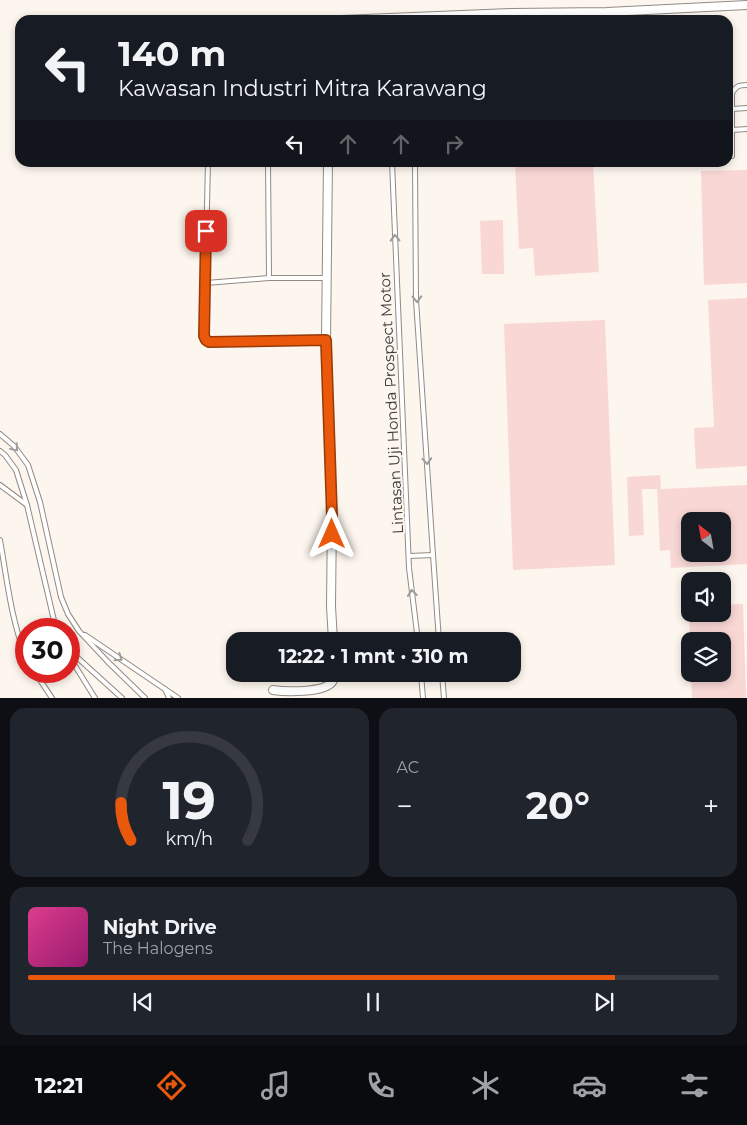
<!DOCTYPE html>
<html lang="id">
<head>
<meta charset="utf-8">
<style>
	:root { --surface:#171b24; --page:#20242c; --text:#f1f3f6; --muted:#9ea1a6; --line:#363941; --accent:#ea580c }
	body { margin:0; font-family:Montserrat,sans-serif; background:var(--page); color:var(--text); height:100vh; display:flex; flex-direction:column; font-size:19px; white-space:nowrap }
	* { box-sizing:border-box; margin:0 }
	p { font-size:16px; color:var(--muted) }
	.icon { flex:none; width:28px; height:28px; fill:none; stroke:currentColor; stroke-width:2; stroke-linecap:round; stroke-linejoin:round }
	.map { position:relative; height:698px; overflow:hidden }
	.details { display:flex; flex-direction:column; gap:10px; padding:10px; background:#0d0f14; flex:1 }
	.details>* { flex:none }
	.banner { position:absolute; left:15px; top:15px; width:718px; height:152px; border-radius:15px; box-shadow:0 2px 8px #0003; background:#171b24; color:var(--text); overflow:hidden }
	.needle { width:32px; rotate:329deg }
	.tools { position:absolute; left:681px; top:512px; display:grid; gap:10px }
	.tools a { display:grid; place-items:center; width:50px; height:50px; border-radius:10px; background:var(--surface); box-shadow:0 2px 8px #0003; font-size:25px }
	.speed { position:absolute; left:15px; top:618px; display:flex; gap:10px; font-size:25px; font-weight:700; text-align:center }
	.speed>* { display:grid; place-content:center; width:65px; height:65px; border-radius:50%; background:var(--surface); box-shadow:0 2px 8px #0003; line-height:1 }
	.speed .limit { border:8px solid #d22; background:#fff; color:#111 }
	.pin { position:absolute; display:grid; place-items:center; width:42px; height:42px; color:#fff; margin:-21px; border-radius:10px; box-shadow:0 2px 8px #0006 }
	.me { position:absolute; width:55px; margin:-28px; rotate:0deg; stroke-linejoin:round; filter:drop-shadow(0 0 4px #0008) }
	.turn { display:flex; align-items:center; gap:18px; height:105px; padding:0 20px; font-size:22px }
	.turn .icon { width:65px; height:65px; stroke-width:2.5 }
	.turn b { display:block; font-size:35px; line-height:42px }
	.lanes { display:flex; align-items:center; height:48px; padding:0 20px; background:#0003; justify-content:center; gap:25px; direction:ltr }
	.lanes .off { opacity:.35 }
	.big { font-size:38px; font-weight:700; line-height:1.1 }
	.details .card { flex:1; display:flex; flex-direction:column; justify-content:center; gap:8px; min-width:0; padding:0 18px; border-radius:15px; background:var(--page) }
	.details .dial { align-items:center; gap:0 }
	.dial svg { height:130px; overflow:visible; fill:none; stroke:var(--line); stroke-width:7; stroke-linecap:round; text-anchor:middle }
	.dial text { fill:var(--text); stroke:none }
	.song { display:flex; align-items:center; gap:15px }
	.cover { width:60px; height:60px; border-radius:8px; background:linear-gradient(135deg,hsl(330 70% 55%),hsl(320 70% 35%)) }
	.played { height:5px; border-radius:2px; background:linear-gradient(90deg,var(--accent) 85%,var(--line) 85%) }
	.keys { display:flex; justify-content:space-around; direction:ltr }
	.heat { display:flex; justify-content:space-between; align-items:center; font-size:28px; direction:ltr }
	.details .tiles { flex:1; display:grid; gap:10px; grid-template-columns:1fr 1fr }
	.card:last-child { grid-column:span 2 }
	.trip { position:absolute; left:226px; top:632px; width:295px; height:50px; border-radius:15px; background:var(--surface); box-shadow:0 2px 8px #0003; font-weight:700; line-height:50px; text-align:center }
	.menu { display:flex; height:80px; justify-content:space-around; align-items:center; background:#090b0e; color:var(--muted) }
	.menu .icon { width:35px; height:35px }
	.menu .selected { color:var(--accent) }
	.menu b { font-size:22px; color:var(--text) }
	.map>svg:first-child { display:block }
	.building { fill:#f9d7d5; fill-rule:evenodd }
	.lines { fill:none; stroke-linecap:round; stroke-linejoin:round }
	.lane-casing { stroke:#928b84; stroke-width:6 }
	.street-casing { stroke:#928b84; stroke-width:10 }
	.lane { stroke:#fff; stroke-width:4 }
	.street { stroke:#fff; stroke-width:8 }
	.oneway { stroke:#9c9b9a }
	.route-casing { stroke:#983908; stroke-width:12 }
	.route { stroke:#ea580c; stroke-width:9 }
	.labels { text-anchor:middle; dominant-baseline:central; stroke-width:4; stroke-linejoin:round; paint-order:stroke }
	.street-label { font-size:15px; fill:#3a3735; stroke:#fdf6ee }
</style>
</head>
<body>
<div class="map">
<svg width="747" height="698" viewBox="0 0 747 698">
	<rect width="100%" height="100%" fill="#fdf6ee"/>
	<g class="building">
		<path d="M515,162H593L599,272L535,276L533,248L519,249Z"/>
		<path d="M747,170V283L704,285L701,171Z"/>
		<path d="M503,220L504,274H482L480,221Z"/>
		<path d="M747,298V466L696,469L694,428L714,427L708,300Z"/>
		<path d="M605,320L615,565L513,570L504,324Z"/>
		<path d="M660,475L661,489L747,485V564L671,568L670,550L660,551L657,489H642L644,535L629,536L627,477ZM690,521H722V554H690Z"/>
		<path d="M743,604L746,698H692L691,674H722V641H690L689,614H722V605Z"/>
	</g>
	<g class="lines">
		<defs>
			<g id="lane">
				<path d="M732,109L747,108"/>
				<path d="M732,130L747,129"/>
				<path d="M732,156V93C736,86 739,85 747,85"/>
				<path d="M208,162L204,336L206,340L209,342L325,340"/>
				<path d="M392,162L409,568L418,641"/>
				<path d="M415,162L416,300L433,555L439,641"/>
				<path d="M269,278H327"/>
				<path d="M206,283L269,278L268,162"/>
				<path d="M0,434L14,446L28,465L40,502L61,597L68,614L79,631L108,662L145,698"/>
				<path d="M0,451L5,455L16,470L27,505L56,629"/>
				<path d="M0,485L27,505"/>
				<path d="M0,540C7,579 11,620 26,657"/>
				<path d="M409,556L433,555"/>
				<path d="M85,635L178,698"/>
				<path d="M69,650L122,698"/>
				<path d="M69,656L95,698"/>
				<path d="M34,671L52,698"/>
				<path d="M421,674L423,698"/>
				<path d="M442,674L444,698"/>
				<path d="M165,689L169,698"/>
			</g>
			<g id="street">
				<path d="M341,20L512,13L607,12L747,5"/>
				<path d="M328,162L326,340L332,516L331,606L333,641"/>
				<path d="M273,690C285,692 324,693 332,682C334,679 334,676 335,674"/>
			</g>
		</defs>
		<use href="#lane" class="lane-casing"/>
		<use href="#street" class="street-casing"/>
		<use href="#lane" class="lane"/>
		<use href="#street" class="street"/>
	</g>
	<defs><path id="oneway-chevron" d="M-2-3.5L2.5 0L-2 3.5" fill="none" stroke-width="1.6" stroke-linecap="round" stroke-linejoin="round" transform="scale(1.25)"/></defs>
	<g class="oneway">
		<use href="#oneway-chevron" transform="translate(395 238) rotate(-92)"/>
		<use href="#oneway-chevron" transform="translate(417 299) rotate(88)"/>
		<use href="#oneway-chevron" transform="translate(15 448) rotate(50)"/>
		<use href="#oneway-chevron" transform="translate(427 461) rotate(86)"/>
		<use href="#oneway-chevron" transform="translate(412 593) rotate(-96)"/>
		<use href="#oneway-chevron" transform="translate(119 658) rotate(34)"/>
	</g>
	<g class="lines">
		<defs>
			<path id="route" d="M206,231L204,336L206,340L209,342L326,340L332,516V534"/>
		</defs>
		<use href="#route" class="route-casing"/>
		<use href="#route" class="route"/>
	</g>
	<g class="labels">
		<g class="street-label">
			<text transform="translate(391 403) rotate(-93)">Lintasan Uji Honda Prospect Motor</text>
		</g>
	</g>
</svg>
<div class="tools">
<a><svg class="needle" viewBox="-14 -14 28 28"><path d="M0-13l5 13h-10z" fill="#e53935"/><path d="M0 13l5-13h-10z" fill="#9ea1a6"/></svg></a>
<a><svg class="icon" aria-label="sound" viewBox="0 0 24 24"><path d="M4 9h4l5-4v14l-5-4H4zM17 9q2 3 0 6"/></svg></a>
<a><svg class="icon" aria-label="layers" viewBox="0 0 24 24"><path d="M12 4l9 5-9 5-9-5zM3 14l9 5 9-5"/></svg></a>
</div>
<div class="speed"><div class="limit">30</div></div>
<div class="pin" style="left:206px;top:231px;background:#d93025"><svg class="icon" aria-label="arrive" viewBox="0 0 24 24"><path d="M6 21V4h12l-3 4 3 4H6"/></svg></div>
<svg class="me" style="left:332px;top:534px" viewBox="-20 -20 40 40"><path d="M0-17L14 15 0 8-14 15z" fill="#ea580c" stroke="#fff" stroke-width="4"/></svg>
<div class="trip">12:22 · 1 mnt · 310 m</div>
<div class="banner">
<div class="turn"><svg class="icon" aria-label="left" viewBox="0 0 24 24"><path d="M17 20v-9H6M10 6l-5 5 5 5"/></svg><div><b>140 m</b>Kawasan Industri Mitra Karawang</div></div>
<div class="lanes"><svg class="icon" aria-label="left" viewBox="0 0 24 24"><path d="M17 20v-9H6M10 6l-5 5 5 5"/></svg><svg class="icon off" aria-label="ahead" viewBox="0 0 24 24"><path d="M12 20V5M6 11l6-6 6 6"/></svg><svg class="icon off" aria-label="ahead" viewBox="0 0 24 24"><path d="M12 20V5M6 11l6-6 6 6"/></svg><svg class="icon off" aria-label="right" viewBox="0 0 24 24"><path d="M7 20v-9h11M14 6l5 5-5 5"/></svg></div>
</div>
</div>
<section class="details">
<div class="tiles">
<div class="card dial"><svg viewBox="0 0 100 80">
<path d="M14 69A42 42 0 1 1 86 69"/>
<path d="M14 69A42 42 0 0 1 8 46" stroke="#ea580c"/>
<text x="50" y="56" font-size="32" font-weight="700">19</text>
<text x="50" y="72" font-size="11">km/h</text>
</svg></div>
<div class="card"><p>AC</p>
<div class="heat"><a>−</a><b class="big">20°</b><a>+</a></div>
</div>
<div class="card">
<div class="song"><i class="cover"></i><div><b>Night Drive</b><p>The Halogens</p></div></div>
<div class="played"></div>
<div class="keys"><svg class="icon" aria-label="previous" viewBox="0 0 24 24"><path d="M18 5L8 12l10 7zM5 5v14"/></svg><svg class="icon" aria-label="pause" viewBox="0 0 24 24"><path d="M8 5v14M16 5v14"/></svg><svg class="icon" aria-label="next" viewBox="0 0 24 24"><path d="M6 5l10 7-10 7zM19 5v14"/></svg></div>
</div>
</div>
</section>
<nav class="menu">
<b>12:21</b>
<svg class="icon selected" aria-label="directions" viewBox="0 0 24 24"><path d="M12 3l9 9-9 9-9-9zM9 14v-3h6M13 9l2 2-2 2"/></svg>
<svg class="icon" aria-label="music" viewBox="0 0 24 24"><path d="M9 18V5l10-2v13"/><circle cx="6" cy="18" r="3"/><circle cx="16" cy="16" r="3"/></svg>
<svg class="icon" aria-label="phone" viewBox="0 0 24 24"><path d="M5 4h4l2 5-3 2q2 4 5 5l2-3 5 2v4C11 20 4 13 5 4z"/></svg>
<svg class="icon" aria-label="climate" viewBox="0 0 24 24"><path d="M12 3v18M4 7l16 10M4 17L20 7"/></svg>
<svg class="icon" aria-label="car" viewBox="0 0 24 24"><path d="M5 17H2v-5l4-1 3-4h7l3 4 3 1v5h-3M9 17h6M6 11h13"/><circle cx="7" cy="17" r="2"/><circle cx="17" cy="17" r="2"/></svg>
<svg class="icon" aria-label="filters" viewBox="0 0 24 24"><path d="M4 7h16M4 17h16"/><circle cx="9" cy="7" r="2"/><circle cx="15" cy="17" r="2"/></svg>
</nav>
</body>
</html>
